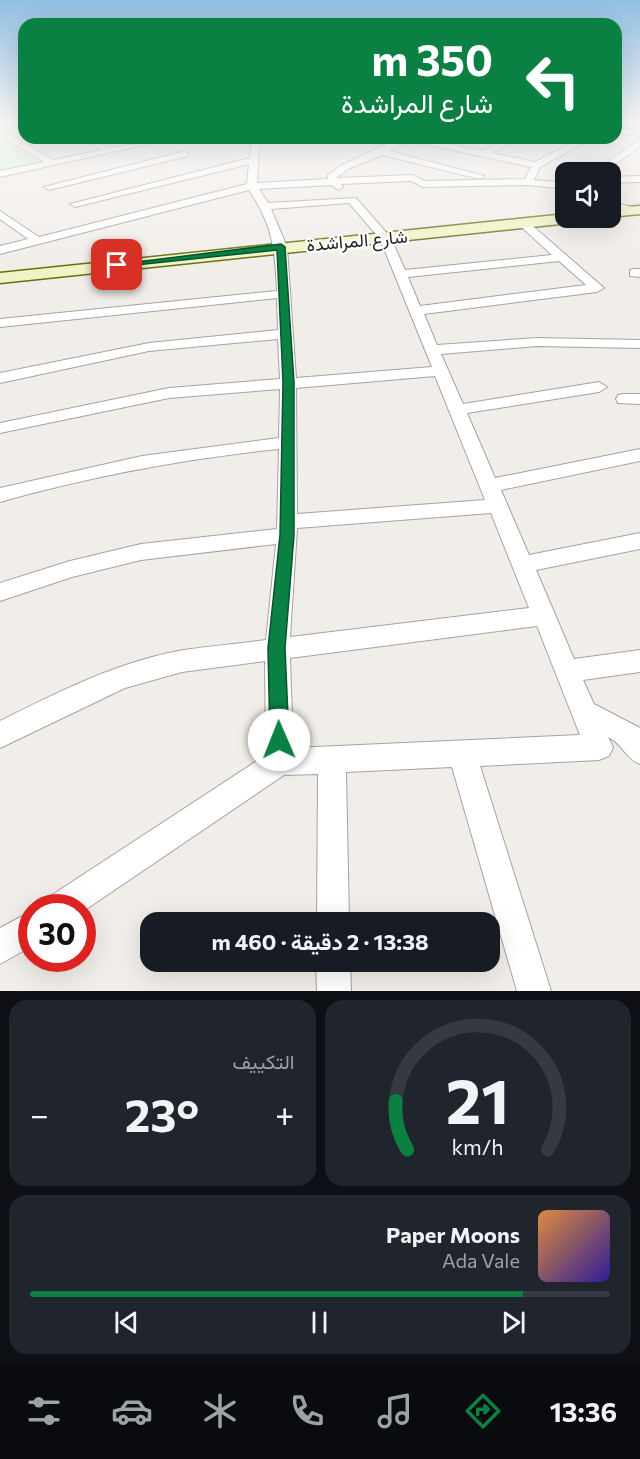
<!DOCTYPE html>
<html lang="ar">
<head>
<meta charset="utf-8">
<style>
	:root { --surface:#171b24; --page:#20242c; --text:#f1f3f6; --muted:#9ea1a6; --line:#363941; --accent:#0b8043 }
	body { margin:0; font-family:Commissioner,Vazirmatn,sans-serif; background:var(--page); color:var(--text); direction:rtl; height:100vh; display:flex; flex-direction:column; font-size:22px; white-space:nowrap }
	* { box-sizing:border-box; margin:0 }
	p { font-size:20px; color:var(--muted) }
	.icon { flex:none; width:33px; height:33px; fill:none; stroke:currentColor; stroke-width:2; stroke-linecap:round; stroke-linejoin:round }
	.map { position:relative; height:991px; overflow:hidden; direction:ltr }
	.details { display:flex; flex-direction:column; gap:9px; padding:9px; background:#0d0f14; flex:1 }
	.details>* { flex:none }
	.guide { position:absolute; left:18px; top:18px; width:604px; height:126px; border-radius:18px; box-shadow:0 6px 24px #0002; direction:rtl; background:#0b8043; color:#fff; overflow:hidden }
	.tools { position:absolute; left:555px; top:162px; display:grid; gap:12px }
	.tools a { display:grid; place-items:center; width:66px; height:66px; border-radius:12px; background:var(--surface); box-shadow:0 6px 24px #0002; font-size:30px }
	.speed { position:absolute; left:18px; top:894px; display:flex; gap:12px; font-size:30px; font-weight:700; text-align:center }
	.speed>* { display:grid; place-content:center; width:78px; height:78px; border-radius:50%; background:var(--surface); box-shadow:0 6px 24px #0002; line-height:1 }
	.speed .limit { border:9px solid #d22; background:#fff; color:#111 }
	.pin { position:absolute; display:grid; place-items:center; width:51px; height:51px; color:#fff; margin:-26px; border-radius:12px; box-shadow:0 3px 9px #0006 }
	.me { position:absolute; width:66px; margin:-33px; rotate:359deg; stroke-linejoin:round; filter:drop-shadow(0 0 4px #0008) }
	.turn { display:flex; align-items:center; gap:21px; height:126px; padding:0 30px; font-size:27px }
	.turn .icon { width:78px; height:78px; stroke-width:2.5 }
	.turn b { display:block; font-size:42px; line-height:51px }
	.big { font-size:45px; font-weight:700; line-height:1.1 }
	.details .card { flex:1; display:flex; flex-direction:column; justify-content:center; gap:9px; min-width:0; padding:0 21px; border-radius:18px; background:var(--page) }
	.details .dial { align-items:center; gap:0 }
	.dial svg { height:156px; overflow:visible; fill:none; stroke:var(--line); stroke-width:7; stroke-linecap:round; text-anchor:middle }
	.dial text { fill:var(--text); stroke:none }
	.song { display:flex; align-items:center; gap:18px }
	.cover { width:72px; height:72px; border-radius:9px; background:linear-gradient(135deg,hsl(30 70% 55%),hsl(250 70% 35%)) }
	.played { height:6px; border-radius:3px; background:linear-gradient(90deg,var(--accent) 85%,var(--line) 85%) }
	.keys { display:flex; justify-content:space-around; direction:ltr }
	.heat { display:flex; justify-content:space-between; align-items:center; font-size:33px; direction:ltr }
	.details .tiles { flex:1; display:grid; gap:9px; grid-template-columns:1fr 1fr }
	.card:last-child { grid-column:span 2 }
	.trip { position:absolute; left:140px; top:912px; width:360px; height:60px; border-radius:18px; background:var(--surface); box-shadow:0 6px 24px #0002; font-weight:700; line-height:60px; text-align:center; direction:rtl }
	.tabs { display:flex; height:96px; justify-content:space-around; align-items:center; background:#090b0e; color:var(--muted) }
	.tabs .icon { width:42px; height:42px }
	.tabs .current { color:var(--accent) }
	.tabs b { font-size:27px; color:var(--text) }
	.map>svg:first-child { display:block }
	.park { fill:#cdf4d0 }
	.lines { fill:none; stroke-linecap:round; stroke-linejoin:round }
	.street-casing { stroke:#a3a3a3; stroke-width:2 }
	.secondary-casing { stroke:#666f12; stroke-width:3 }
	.street { fill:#fff; fill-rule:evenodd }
	.secondary { fill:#f2f3c5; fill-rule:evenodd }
	.route { fill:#0b8043; stroke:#07532c; stroke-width:1.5 }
	.labels { text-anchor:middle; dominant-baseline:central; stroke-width:4.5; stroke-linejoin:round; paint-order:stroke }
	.far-street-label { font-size:18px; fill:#222; stroke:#fff }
</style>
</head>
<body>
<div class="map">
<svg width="640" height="991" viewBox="0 0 640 991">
	<rect width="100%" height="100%" fill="#f1eeea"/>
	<path class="park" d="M5,141L41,162L0,170V142Z"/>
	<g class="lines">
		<defs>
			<g id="street">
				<path d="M616,128L640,132V136L616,133Z"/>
				<path d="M7,136H13L53,160L102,150L83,138C95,138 104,148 114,147C134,147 154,138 175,138L0,177V171L44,162L7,140Z"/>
				<path d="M252,138H260L257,183L328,179V175L342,165L399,138H420L482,151L508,138H519L492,153L535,162L582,138H593L540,167L534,180L566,183V189L528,185L423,187L411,181L341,184L343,187L338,190L332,185L259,189L268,203L356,198L391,238L405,270L552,255L517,223L527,221L604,288L597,292L424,314L437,345L537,338L640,340V348L537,346L441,354L463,404L599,382L607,387L599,392L467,413L495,478L640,449V461L501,490L529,555L640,533V549L536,570L574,659L640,650V672L583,680L594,704L640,728V764C625,758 623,744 608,737L613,747L609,756L599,760L480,766L551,991H517L452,767L346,772L349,922H317L318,774L284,775L82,912V908H44L49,897L266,755L265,661L182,672L125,688L0,748V721C58,692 119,661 184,650C211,646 238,644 266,640L276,544L141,560L72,577L0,601V583L70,561L141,544L277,529L279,449C184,459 92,476 0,502V488L142,456L279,438L280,389L169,398L0,433V423L169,388L280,379L278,339L149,351L0,383V373L149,343L278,330L277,298L0,327V319L277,291C275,249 273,226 249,190L0,254V246L28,239L0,219V211L39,237L247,184L249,164L75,207L70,204L250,158ZM407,140L531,167L525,179L425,181L413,175L336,178L348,169L382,155L480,179L485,176L389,151ZM349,203L380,239L432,367L296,378L287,247L271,209ZM559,261L586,285L420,306L408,277ZM435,376L485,500L297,514L296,388ZM491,513L529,608L290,637L297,528ZM537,626L580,735L293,748L290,658Z"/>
				<path d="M640,140V147L603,172H592Z"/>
				<path d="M185,151L189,154L188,156L49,190L44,187Z"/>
				<path d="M640,176V182L610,183V177Z"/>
				<path d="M610,202L637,208L638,210L633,213L610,208Z"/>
				<path d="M634,269H640V277L630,276V270Z"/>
				<path d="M624,394H640V404L618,403L616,399L618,395Z"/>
				<path d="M32,911V946L0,964V928Z"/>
				<path d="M316,962H350L351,991H317Z"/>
			</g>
			<g id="secondary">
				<path d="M640,206V214L610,217V208Z"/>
				<path d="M566,214V218H578L570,223L0,283V273Z"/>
			</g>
		</defs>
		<use href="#street" class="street-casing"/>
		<use href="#secondary" class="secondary-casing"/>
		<use href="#street" class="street"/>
		<use href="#secondary" class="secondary"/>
	</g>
	<linearGradient id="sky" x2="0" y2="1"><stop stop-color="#91bfe2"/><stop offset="0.47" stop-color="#f9f7f6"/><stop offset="1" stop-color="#f9f7f6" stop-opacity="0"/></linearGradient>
	<rect width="640" height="264" fill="url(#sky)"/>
	<path class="route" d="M281,244L285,247L294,382V535L285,648L289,740L286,746L279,748L272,746L270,740L268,648L280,535L283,382L277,250L117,267L113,265Z"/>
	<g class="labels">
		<g class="far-street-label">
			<text transform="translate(357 240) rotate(-5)">شارع المراشدة</text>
		</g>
	</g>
</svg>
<div class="tools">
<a><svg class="icon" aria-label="sound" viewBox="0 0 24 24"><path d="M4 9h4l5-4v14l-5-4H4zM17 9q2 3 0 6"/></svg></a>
</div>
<div class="speed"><div class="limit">30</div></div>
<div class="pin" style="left:117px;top:265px;background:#d93025"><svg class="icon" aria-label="arrive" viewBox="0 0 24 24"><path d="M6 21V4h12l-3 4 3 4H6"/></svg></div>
<svg class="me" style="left:279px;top:740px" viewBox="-20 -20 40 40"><circle r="19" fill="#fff"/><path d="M0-13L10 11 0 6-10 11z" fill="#0b8043"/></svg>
<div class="trip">13:38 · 2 دقيقة · 460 m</div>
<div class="guide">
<div class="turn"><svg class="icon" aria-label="left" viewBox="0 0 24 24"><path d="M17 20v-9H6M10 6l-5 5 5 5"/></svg><div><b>350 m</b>شارع المراشدة</div></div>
</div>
</div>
<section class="details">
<div class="tiles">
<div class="card dial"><svg viewBox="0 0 100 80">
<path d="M14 69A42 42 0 1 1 86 69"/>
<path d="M14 69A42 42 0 0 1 8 44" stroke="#0b8043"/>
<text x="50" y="56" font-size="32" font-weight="700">21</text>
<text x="50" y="72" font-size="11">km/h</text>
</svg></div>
<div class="card"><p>التكييف</p>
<div class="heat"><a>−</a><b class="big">23°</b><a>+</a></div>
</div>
<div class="card">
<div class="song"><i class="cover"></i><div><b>Paper Moons</b><p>Ada Vale</p></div></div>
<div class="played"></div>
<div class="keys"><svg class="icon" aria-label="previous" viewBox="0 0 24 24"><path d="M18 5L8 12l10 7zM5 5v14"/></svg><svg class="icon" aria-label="pause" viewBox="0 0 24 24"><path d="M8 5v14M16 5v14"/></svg><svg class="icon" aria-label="next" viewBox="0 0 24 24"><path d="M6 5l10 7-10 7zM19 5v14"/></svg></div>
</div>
</div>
</section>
<nav class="tabs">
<b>13:36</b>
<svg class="icon current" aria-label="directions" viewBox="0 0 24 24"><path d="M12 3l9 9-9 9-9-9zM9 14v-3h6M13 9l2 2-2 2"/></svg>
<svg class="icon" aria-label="music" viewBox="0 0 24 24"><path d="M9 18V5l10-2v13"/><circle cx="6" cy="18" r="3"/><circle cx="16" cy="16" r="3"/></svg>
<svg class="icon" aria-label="phone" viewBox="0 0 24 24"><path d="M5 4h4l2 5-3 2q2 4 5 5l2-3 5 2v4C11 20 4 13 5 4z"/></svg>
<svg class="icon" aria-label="climate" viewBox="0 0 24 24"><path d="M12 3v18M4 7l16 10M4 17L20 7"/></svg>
<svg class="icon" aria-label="car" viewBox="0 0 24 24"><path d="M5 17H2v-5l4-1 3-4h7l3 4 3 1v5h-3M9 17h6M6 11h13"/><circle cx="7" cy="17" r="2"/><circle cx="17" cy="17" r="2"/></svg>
<svg class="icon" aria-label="filters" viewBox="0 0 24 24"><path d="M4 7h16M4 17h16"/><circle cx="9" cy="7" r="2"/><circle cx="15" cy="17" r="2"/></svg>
</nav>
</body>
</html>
